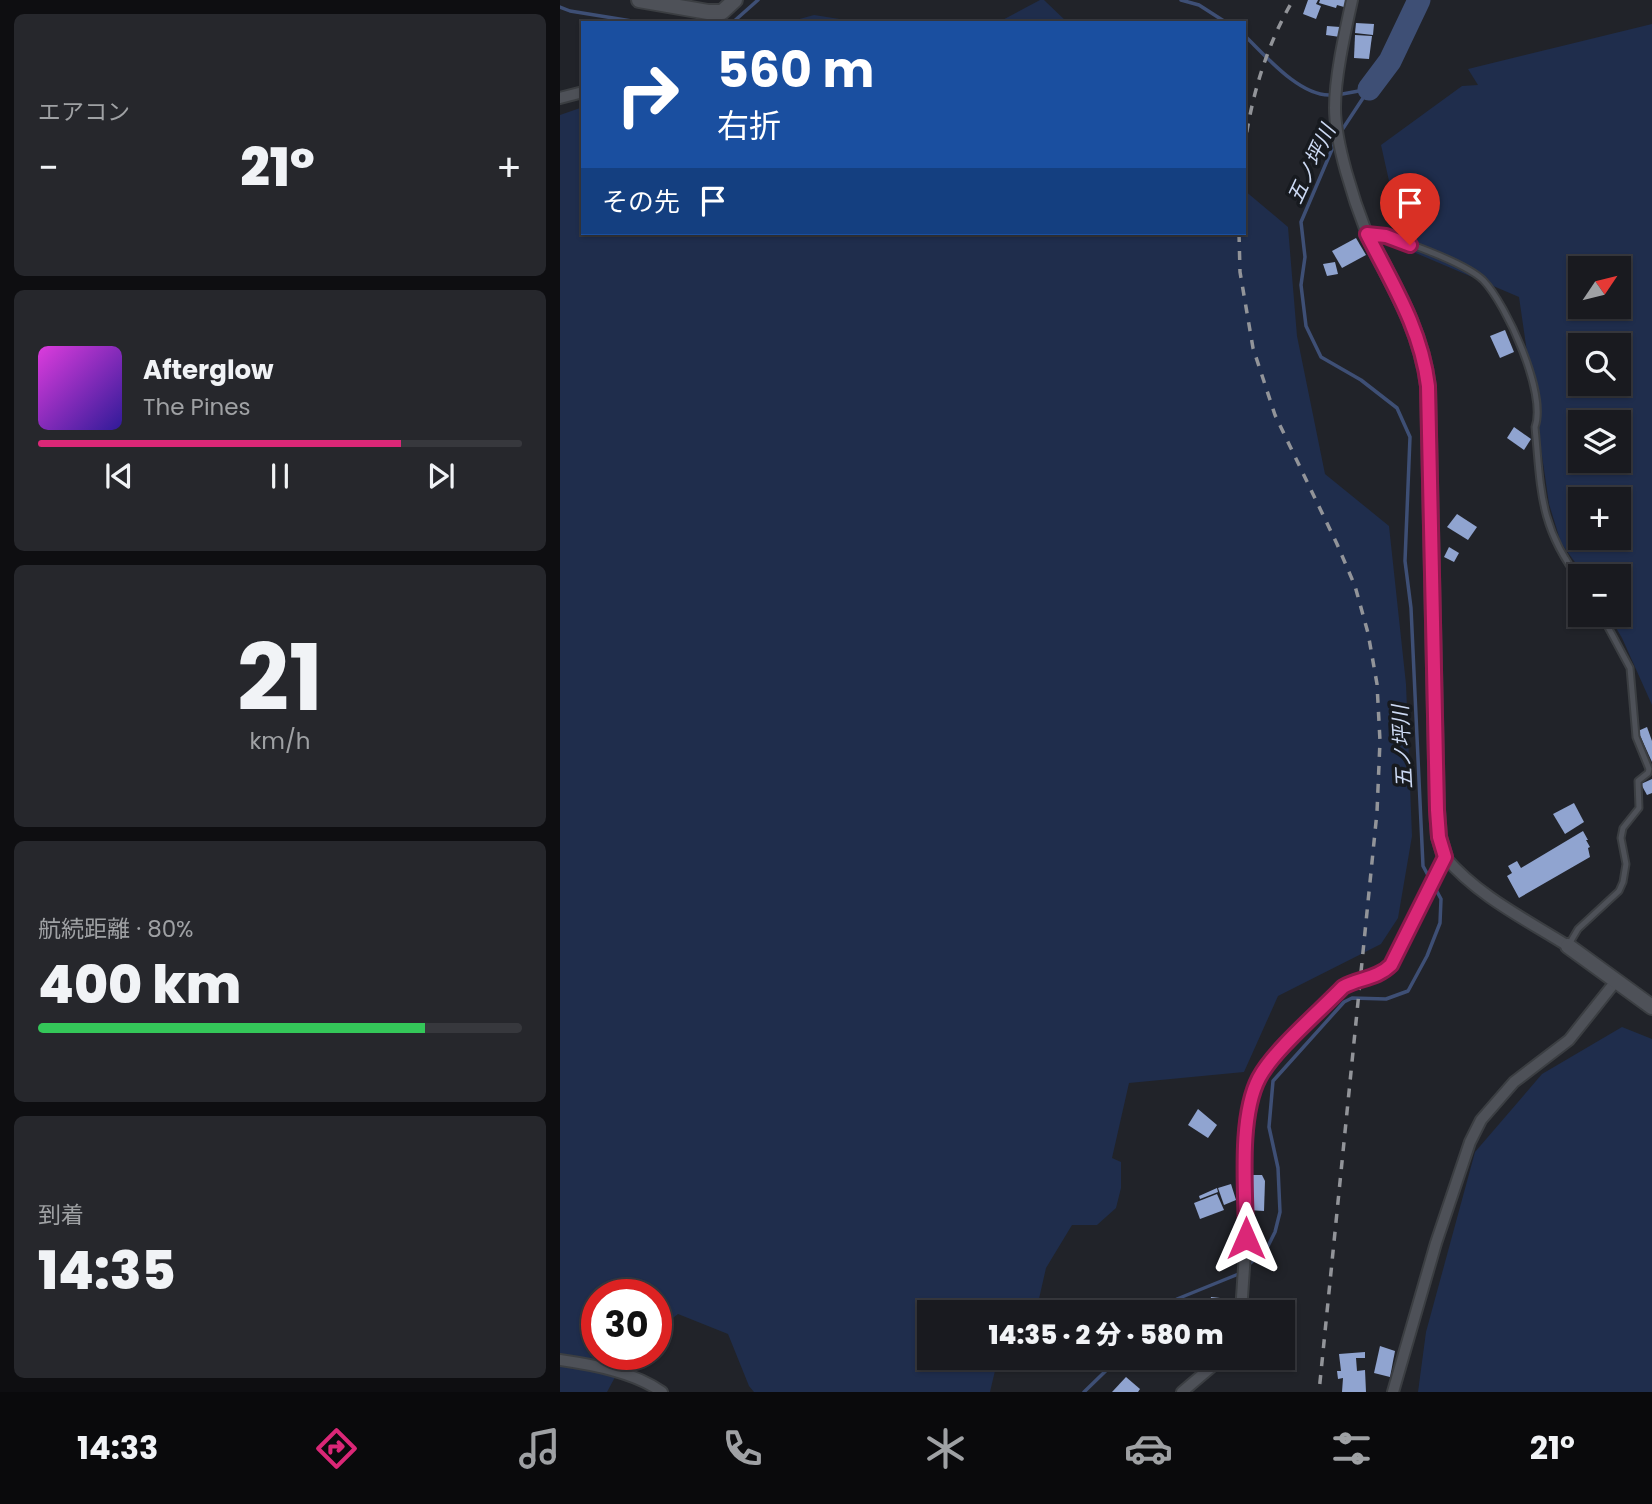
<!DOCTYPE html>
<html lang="ja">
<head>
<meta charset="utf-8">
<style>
	:root { --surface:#191a1f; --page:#26272c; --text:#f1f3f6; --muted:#9fa1a4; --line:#37383d; --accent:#db2777 }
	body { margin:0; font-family:Poppins,"Noto Sans JP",sans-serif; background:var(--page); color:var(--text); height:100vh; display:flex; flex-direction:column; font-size:26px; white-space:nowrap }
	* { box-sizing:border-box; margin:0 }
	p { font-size:23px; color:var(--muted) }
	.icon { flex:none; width:38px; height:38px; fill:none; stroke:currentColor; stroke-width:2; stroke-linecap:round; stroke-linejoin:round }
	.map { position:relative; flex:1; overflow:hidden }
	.side { display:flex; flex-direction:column; gap:14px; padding:14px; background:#0e0e11; width:560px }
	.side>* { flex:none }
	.guide { position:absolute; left:21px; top:21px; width:665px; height:214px; border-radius:0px; box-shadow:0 2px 5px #0004,0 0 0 2px var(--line); background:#1a4fa0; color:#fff; overflow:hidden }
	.needle { width:46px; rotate:55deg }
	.fabs { position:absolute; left:1008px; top:256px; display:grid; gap:14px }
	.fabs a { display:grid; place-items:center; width:63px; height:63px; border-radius:0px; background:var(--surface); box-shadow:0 2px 5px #0004,0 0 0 2px var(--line); font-size:35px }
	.speed { position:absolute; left:21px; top:1279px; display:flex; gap:14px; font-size:35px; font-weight:700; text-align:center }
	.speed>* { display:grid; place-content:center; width:91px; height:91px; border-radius:50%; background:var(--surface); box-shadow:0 2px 5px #0004,0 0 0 2px var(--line); line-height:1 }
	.speed .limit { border:10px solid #d22; background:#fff; color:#111 }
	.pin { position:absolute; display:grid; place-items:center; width:60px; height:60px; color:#fff; margin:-72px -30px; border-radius:50% 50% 50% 0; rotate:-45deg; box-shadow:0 0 7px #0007 }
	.pin .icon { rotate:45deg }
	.me { position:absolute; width:77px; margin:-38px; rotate:0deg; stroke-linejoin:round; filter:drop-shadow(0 0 5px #0008) }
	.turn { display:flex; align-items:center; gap:24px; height:147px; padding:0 21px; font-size:32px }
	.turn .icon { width:91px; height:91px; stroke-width:2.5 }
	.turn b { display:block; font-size:49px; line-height:60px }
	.then { display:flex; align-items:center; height:66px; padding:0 21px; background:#0003; gap:14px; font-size:26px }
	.big { font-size:52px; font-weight:800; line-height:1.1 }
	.side .tile { flex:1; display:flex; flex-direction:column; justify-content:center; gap:10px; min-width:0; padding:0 24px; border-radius:10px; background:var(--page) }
	.side .dial { align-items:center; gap:0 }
	.dial b { font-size:91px; line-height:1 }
	.song { display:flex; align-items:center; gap:21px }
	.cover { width:84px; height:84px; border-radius:10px; background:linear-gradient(135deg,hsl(300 70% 55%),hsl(250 70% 35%)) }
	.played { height:7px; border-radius:4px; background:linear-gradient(90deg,var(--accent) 75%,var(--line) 75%) }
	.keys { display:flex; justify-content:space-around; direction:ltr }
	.heat { display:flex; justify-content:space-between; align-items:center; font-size:38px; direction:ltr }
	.charge { height:10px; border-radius:5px; background:linear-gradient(90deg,#34c759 80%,var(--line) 0) }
	.trip { position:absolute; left:357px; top:1300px; width:378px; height:70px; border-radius:0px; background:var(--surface); box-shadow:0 2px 5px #0004,0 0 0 2px var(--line); font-weight:800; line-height:70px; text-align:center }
	.menu { display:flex; height:112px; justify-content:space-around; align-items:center; background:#0a0a0c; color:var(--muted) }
	.menu .icon { width:49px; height:49px }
	.menu .on { color:var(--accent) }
	.menu b { font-size:32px; color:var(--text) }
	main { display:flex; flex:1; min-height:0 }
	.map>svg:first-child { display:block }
	.green { fill:#1f2d4c; fill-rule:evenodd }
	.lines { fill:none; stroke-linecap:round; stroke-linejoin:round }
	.stream { stroke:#3e4f75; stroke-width:3.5 }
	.river { stroke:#3e4f75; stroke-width:23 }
	.building { fill:#90a4d0 }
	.service-casing { stroke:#3b3e42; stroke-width:9 }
	.minor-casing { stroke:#3b3e42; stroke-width:14 }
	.tertiary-casing { stroke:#3b3e42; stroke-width:18 }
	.service { stroke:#4e5158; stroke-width:5 }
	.minor { stroke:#4e5158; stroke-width:10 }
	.tertiary { stroke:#4e5158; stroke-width:14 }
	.rail { stroke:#929499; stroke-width:3.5; stroke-dasharray:9 9; stroke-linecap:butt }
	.route-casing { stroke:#8e194d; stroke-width:18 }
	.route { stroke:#db2777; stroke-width:12 }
	.labels { text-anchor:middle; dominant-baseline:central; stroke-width:7; stroke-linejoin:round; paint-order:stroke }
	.water-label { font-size:21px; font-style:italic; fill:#ccd9f3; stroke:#171a1f }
</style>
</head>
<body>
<main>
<section class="side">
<div class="tile"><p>エアコン</p>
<div class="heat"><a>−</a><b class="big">21°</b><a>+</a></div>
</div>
<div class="tile">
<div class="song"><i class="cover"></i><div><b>Afterglow</b><p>The Pines</p></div></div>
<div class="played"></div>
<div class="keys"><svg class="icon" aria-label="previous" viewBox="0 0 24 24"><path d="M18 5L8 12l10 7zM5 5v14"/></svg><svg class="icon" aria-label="pause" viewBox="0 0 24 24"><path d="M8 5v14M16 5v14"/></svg><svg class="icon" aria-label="next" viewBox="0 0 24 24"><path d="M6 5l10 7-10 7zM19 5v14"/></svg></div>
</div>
<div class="tile dial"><b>21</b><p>km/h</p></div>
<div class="tile"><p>航続距離 · 80%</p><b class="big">400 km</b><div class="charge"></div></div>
<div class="tile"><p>到着</p><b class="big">14:35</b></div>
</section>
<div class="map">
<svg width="1092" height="1392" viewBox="0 0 1092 1392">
	<rect width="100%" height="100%" fill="#212329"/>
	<g class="green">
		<path d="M480,0H484L508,23H437Z"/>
		<path d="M254,15L305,23H225Z"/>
		<path d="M1092,24V705L1062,638L1048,614H1059V576H1025L1001,543L989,504L959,297L844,248L821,145L902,86L918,85L908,69ZM1020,268H1059V306H1020ZM1020,345H1059V383H1020ZM1020,422H1059V460H1020ZM1020,499H1059V537H1020Z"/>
		<path d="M23,107V233H684V190L728,227L737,336L765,474L829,526L846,684L852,836L838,918L821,944L718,996L684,1072L569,1083L552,1158L561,1162V1188L556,1208L537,1225H512L486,1268L476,1312H369V1358H438L430,1392H194L189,1386L168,1334L118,1314L96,1331V1295H37V1354L67,1355L47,1392H0V115Z"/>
		<path d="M1062,1027L1092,1039V1392H858L866,1332L915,1152L982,1074Z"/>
	</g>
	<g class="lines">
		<g class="stream">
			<path d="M621,0L639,5L667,23"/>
			<path d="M0,7L10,11L84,23"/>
			<path d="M172,23L198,0"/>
			<path d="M684,35C705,55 739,96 770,95C783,95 796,91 809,89"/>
			<path d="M780,133L809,89"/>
			<path d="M776,140L741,222L745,257L741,285L746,326L761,357L801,380L837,408L850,437L845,561L851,608L863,866L870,879"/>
			<path d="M686,1267L707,1248L715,1232L720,1212L718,1168L709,1127L713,1081L784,1002L792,998L826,999L848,991L867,956L880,923L881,899L874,886"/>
			<path d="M603,1312L617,1299L681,1273"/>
			<path d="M524,1392L559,1358"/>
		</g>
		<path class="river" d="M809,89L830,61L859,0"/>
	</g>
	<g class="building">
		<path d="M748,0H758L756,4L761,6L756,19L743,14Z"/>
		<path d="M760,0H787L784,7L777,5L776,8L759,3Z"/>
		<path d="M796,23L814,24L813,35L795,33Z"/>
		<path d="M767,26L780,27V37L766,35Z"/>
		<path d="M795,35L812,36L809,59L794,58Z"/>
		<path d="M796,238L806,255L782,268L772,251Z"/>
		<path d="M775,262L778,274L767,276L763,264Z"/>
		<path d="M945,330L954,352L940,358L930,336Z"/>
		<path d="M954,427L971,439L964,450L947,438Z"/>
		<path d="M897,514L917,527L908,540L887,527Z"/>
		<path d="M889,547L899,553L894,562L884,557Z"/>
		<path d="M1087,727L1092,741V762L1078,731Z"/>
		<path d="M1092,779V793L1087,795L1081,784Z"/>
		<path d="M1014,803L1024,822L1005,834L993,814Z"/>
		<path d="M1023,831L1028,840H1026L1030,847L1028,848L1030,857L959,898L947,876L952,873L948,866L957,861L961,868Z"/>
		<path d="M638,1109L657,1125L648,1138L628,1125Z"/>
		<path d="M691,1175H702L705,1181L704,1211L688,1210Z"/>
		<path d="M671,1184L676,1200L664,1205L658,1188Z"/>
		<path d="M657,1188L658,1192L640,1199L639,1196Z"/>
		<path d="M657,1194L664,1210L640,1219L634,1203Z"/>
		<path d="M651,1297L669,1299L667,1312H656L657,1310L649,1309Z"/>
		<path d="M820,1346L835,1351L830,1377L814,1373Z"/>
		<path d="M805,1352V1358H796L797,1371L805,1370L806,1392H782L783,1378L778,1379L777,1371H781L779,1354Z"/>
		<path d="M566,1377L580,1389L578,1392H552Z"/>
	</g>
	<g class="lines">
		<defs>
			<g id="service">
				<path d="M810,234C835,236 905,263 923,280C947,305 987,394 975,427C981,490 979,527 1020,580"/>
				<path d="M1008,946L1018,929L1059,891L1063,882L1066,864L1061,838L1063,828L1079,808L1078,781L1088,773L1089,769L1076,737L1070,668L1041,614"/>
			</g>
			<g id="minor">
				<path d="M792,0C785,32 775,76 775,108C775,143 794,201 807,234"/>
				<path d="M0,98L23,92"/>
				<path d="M681,1312L686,1238V1119L691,1100L699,1079L715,1057L783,987C800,979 817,979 831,965L885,857C918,896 965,919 1008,946"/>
				<path d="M0,1360C34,1365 74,1372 102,1392"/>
				<path d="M622,1392L662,1358"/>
				<path d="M833,1392L876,1243L910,1142L921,1120L954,1082L1009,1040L1056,981"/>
			</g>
			<g id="tertiary">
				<path d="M79,0L148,12H162L175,0"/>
				<path d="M807,234C833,285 861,329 868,386L877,810L879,837L885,857"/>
				<path d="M1008,946L1092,1007"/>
			</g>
		</defs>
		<use href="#service" class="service-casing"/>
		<use href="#minor" class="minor-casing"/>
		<use href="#tertiary" class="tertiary-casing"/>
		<use href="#service" class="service"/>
		<use href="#minor" class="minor"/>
		<use href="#tertiary" class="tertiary"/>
		<g class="rail">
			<path d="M684,150C691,98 706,46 733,0"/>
			<path d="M679,233L680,272L693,348L715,415L777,544L795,586L808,633L817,684L820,741L817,812L759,1392"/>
		</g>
	</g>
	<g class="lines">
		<defs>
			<path id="route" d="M686,1238C686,1193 678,1118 699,1078C714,1050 759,1012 783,987C799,978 817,979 831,965L885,857L879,837L877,810L868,386C861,329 833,285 807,234L826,236L850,245"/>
		</defs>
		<use href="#route" class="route-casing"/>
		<use href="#route" class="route"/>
	</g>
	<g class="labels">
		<g class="water-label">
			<text transform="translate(751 164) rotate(-65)">五ノ坪川</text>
			<text transform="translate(842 747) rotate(-93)">五ノ坪川</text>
		</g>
	</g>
</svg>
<div class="fabs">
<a><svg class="needle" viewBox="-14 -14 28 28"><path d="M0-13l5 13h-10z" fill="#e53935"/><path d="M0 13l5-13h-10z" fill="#9fa1a4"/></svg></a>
<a><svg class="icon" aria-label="search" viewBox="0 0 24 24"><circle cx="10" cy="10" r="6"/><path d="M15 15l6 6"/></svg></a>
<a><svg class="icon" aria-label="layers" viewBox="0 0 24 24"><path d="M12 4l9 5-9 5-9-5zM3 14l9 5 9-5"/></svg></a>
<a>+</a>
<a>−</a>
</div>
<div class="speed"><div class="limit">30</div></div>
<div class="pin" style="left:850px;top:245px;background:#d93025"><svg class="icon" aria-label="arrive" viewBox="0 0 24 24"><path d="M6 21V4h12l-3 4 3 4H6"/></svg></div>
<svg class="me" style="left:686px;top:1238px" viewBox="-20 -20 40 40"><path d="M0-17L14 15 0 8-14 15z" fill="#db2777" stroke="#fff" stroke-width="4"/></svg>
<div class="trip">14:35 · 2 分 · 580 m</div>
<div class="guide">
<div class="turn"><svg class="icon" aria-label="right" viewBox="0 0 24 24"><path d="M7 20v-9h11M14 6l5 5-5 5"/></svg><div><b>560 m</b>右折</div></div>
<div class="then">その先<svg class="icon" aria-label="arrive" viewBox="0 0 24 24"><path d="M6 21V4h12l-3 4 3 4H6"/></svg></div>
</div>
</div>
</main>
<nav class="menu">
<b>14:33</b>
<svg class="icon on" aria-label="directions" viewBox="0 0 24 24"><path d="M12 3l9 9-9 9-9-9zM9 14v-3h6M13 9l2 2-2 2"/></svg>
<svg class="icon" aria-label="music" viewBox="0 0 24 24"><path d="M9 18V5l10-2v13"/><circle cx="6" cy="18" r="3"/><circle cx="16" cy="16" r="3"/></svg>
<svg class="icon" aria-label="phone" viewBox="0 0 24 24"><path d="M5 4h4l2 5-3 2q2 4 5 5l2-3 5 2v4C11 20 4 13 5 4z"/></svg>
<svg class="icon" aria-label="climate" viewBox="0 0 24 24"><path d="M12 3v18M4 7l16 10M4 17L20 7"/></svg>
<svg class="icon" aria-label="car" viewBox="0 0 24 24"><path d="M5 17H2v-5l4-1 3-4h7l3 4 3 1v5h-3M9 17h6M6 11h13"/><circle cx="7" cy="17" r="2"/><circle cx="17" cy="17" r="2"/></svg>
<svg class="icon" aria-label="filters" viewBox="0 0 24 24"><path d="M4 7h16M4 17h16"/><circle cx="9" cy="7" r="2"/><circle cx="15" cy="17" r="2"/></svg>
<b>21°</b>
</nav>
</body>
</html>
